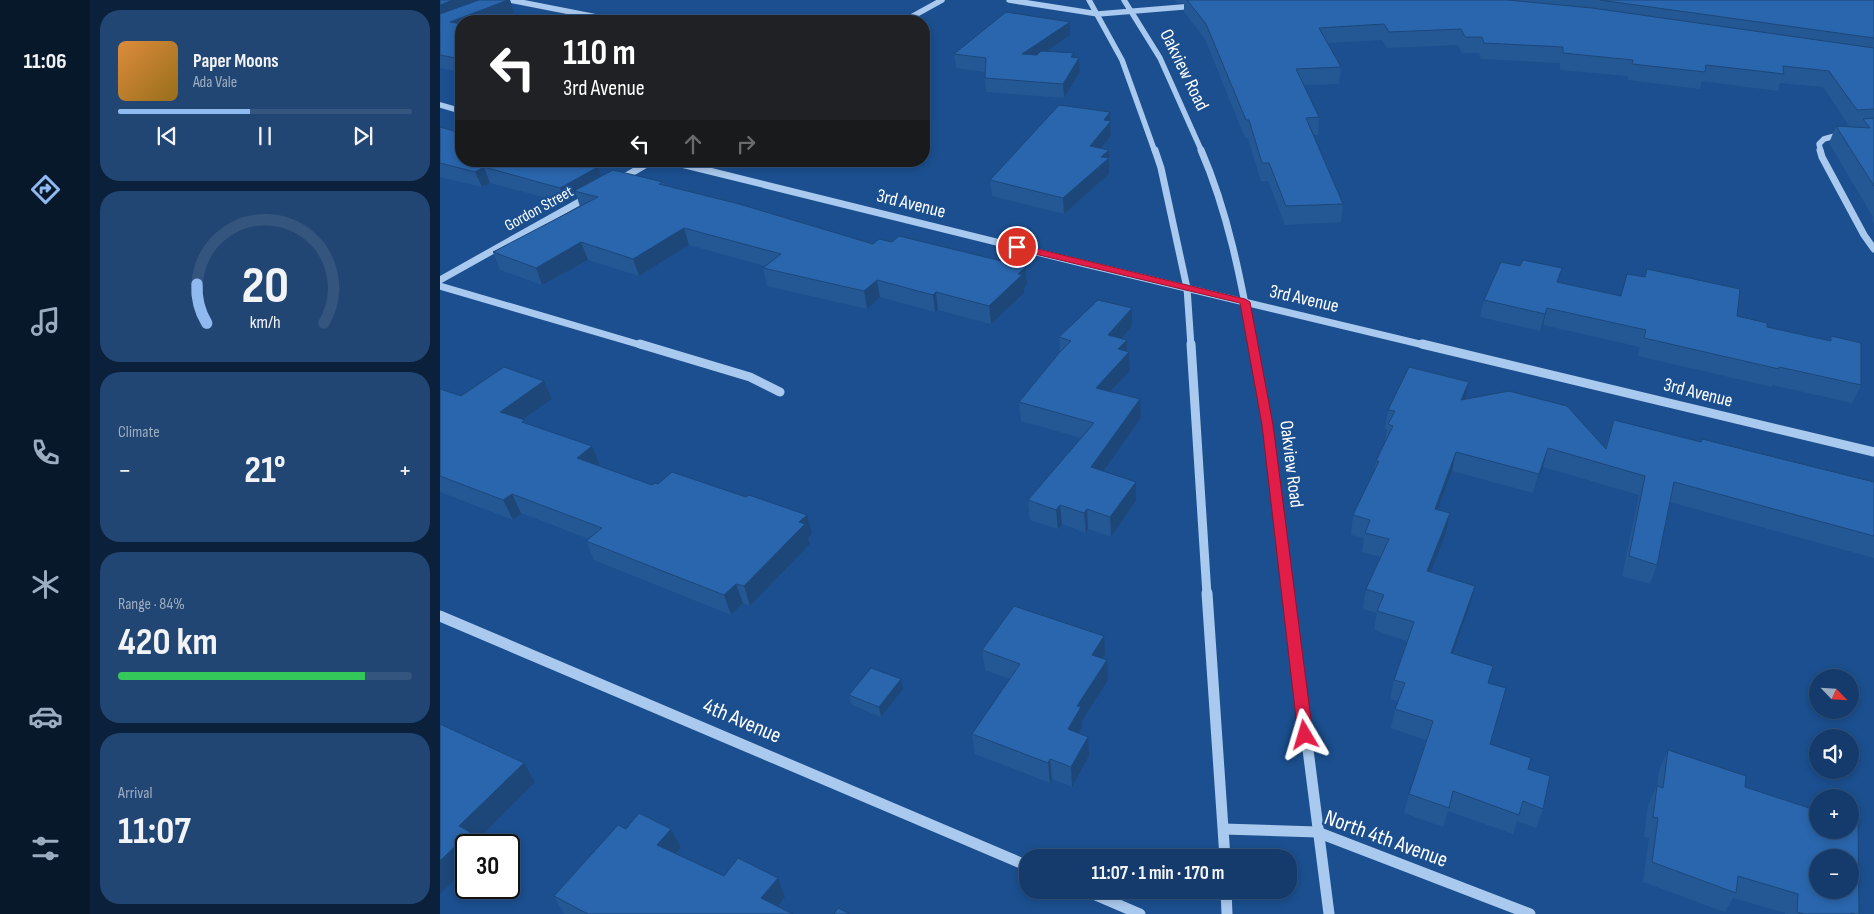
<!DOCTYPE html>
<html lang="en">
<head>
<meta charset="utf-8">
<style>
	:root { --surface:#143b6b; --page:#214673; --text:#f1f3f6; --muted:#9dadc1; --line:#33557e; --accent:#90b9f0 }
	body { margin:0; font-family:"Sofia Sans Condensed",sans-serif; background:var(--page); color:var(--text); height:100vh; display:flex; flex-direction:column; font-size:19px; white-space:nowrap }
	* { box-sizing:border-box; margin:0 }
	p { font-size:16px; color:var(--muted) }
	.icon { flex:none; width:28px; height:28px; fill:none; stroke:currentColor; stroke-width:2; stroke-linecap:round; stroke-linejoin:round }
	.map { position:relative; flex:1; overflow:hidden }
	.drawer { display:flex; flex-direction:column; gap:10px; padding:10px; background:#0b203b; width:350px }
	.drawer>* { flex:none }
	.guide { position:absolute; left:15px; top:15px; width:475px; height:152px; border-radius:20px; box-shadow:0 2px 8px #0003,0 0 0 1px var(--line); background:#202124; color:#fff; overflow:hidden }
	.needle { width:32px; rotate:115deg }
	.buttons { position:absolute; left:1369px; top:669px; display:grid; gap:10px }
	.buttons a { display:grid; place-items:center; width:50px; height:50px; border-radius:50%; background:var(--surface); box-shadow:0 2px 8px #0003,0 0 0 1px var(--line); font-size:25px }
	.speed { position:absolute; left:15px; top:834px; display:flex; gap:10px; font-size:25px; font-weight:700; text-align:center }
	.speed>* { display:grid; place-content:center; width:65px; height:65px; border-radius:50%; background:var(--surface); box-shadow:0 2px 8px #0003,0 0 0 1px var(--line); line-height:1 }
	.speed .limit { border:2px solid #111; border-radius:8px; background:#fff; color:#111 }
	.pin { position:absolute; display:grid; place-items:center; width:42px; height:42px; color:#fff; margin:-21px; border:2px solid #fff; border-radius:50%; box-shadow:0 1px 5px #0007 }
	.me { position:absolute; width:55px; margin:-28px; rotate:353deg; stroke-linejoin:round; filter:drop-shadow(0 0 4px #0008) }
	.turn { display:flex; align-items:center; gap:18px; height:105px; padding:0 25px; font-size:22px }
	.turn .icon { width:65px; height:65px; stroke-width:2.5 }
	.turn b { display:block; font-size:35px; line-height:42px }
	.lanes { display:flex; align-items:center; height:48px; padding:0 25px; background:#0003; justify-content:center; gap:25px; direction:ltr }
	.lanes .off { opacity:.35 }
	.big { font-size:38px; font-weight:700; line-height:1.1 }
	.drawer .widget { flex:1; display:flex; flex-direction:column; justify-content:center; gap:8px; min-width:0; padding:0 18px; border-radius:20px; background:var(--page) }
	.drawer .dial { align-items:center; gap:0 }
	.dial svg { height:130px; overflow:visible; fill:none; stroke:var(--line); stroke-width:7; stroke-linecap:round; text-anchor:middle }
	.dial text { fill:var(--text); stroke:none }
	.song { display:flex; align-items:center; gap:15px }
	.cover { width:60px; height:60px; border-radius:8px; background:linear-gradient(135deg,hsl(30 70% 55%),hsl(40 70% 35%)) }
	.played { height:5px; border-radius:2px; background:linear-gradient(90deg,var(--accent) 45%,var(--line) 45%) }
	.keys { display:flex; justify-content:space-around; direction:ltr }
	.heat { display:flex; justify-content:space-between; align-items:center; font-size:28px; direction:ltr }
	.charge { height:8px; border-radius:4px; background:linear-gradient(90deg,#34c759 84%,var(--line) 0) }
	.trip { position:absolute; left:579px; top:849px; width:278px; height:50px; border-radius:20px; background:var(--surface); box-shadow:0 2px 8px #0003,0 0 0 1px var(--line); font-weight:700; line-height:50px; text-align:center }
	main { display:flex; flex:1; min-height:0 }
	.menu { display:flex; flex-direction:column; width:90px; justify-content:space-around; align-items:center; background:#08182b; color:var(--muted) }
	.menu .icon { width:35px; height:35px }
	.menu .active { color:var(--accent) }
	.menu b { font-size:22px; color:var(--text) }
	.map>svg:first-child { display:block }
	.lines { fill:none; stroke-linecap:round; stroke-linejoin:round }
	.minor-far3 { stroke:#a9c9ee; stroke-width:5.5 }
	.minor-far2 { stroke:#a9c9ee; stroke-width:7 }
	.minor-far1 { stroke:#a9c9ee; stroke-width:9 }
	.minor { stroke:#a9c9ee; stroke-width:11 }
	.wall { fill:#245895 }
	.shaded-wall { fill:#1d4779 }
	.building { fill:#2a66ad; stroke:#1d4779; fill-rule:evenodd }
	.route { fill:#e11d48; stroke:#92132f }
	.labels { text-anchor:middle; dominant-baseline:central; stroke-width:5; stroke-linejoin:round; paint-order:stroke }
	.far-street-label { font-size:16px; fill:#fff; stroke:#1b4f8f }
	.street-label { font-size:19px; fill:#fff; stroke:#1b4f8f }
	.near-street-label { font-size:22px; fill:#fff; stroke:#1b4f8f }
</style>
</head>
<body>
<main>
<nav class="menu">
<b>11:06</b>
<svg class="icon active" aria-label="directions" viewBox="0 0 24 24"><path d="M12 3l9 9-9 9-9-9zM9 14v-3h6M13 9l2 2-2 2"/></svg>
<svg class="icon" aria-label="music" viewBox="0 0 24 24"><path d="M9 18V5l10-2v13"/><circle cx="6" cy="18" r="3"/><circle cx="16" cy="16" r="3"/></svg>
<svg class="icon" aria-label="phone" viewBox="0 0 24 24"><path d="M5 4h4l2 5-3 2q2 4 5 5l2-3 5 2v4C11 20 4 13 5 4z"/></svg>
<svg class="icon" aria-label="climate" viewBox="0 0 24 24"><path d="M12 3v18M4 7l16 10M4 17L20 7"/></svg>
<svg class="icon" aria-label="car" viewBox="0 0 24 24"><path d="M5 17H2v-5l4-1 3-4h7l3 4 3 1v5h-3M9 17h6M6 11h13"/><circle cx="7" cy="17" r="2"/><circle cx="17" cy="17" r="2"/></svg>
<svg class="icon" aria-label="filters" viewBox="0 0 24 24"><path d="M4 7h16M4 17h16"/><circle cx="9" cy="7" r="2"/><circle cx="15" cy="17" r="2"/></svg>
</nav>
<section class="drawer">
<div class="widget">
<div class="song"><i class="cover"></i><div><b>Paper Moons</b><p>Ada Vale</p></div></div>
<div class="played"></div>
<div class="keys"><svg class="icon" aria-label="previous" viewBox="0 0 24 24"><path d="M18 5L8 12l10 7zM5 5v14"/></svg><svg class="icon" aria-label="pause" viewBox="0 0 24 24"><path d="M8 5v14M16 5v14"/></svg><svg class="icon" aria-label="next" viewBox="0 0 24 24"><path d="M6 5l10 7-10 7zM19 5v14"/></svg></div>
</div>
<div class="widget dial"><svg viewBox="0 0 100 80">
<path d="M14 69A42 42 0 1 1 86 69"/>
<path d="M14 69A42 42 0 0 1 8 45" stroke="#90b9f0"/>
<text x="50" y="56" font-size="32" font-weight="700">20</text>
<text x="50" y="72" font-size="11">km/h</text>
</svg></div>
<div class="widget"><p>Climate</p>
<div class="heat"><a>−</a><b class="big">21°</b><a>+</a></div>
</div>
<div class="widget"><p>Range · 84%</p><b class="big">420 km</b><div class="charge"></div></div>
<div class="widget"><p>Arrival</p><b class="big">11:07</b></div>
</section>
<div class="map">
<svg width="1434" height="914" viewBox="0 0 1434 914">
	<rect width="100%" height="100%" fill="#1b4f8f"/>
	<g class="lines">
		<g class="minor-far3">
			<path d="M70,0L177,21"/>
			<path d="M569,0L658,14L755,6"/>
			<path d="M649,0L682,60L715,152"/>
			<path d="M684,0L720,58L762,152"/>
			<path d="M464,21L502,0"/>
			<path d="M0,105L21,111"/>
			<path d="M1381,152L1379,144L1384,139L1402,134"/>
		</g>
		<g class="minor-far2">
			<path d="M715,150L721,168L747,288L751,346"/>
			<path d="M761,150C788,212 801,280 813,346"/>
			<path d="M1380,150L1382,157L1424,235L1434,249"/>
			<path d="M229,161L633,261L988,346"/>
			<path d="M179,180L212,161"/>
			<path d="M0,280L148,197"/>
			<path d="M0,286L204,346"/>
		</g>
		<g class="minor-far1">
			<path d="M200,344L310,377L340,392"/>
			<path d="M751,344L767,595"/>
			<path d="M813,344L827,425L849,595"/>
			<path d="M982,344L1434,452"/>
		</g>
		<g class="minor">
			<path d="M767,593L785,858"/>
			<path d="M848,593L889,914"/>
			<path d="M0,616L588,866"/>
			<path d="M784,829L877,832L1090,914"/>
			<path d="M644,890L700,914"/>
			<path d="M786,890L787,914"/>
		</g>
	</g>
	<g class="wall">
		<path d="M0,0H70L74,13L51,21H21V72L0,68Z"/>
		<path d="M735,0H1434V223L1432,220L1433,217L1389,143L1396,126L1410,127L1383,87L1340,83L1338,91L1262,81L1260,89L1188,80V76L1120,70V63L1041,59L1039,53H1022L1018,45L947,48L942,40L888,43L901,67L899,84L864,85L879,117L878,135H873L903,204L901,222L845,225L828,181H821L808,138H805L765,39L744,12V3H737Z"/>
		<path d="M630,35L607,51L634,53V58H639L640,72L624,98L546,92L545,78V72L516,68L514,54Z"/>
		<path d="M670,112L671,136L661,149L669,150V174L624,214L552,196L550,180Z"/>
		<path d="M0,127L161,176L223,182L224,185L433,244L452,242L586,267L587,284L584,288V293L551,324L498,310L495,312L440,297L427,309L327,286L323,268L325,266L249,245L199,276L148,260L102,285L60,270L53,252L140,207L137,197L126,203L50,183L42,187L0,177Z"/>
		<path d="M1207,269L1297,316L1327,327L1389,340L1391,336L1421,385L1412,403L1332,385V387L1198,356L1200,347L1103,325L1100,331L1040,317L1044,300L1181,296L1205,277Z"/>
		<path d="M692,308V326L681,338L687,352L690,371L670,391L701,418L663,471L696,501L671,537L648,529L646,533L622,524L618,529L590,520L588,500L641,438L581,421L579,402L620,352L619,337Z"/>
		<path d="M104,381L112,399L83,420L87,424L152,446L160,465L159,466L212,485L372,534L368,538L370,544L310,606L303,603L291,615L154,560L146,541L149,539L81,513L73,520L0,492V389L21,396Z"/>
		<path d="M1029,382L1025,399L1165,448L1174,420L1261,442L1262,439L1434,482V558L1230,502L1217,565L1210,584L1182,576L1199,495L1103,467L1093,493L1012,471L998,510L1010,513L1006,533L990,572L1030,606L1013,653L1048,683L1050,744L1088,769L1103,809L1096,828L1077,821L1073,834L1008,811L1003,827L964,813L969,794L986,740L951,728L955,709L958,701L950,699L954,680L967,641L934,630L937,613L923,609L926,589L941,557L922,552L924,538L911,535L913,515L934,471L936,461L945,442L947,429L945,428L948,410Z"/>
		<path d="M542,650L665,655L663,659L668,680L642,721V727L638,733L649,756L632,787L612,779L610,783L535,754L532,734L570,679L545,670Z"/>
		<path d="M461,679L463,689L441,717L412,705L409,695Z"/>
		<path d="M1228,750L1305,787L1419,914H1345V913L1293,898L1285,912L1203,882L1209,838L1204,837L1208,805L1217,786L1219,770Z"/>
		<path d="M186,829H231L241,848L236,854L284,876L338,878L345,897L338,906L353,914H124L114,896Z"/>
	</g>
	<g class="shaded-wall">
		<path d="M13,0H38L0,20V5Z"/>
		<path d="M68,0H70L74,13L51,21H21V33L10,22Z"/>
		<path d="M630,22V35L583,68L582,54Z"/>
		<path d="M634,53V66L639,58L640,72L624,98L623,84L631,57Z"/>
		<path d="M670,112L671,136L650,162V146L664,120Z"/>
		<path d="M669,150V174L624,214L623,198L661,157Z"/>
		<path d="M44,167L50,183L42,187L35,172Z"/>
		<path d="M158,167L163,182L134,191L137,197L126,203L120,188Z"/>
		<path d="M244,228L249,245L199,276L193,259Z"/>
		<path d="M141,242L148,260L102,285L96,268Z"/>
		<path d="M586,267L587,284L584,288V293L551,324L549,306L578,274Z"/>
		<path d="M437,280L440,297L427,309L424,291Z"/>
		<path d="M496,292L498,310L495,312L493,295Z"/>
		<path d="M692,308V326L669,353L668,335Z"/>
		<path d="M1107,308L1103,325L1100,331L1105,314Z"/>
		<path d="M687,340V354L689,352L690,371L656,406V388L678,349Z"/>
		<path d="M104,381L112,399L68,430L60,412Z"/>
		<path d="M1029,382L1025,400H1021Z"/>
		<path d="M700,399L701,418L652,487L651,467Z"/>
		<path d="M152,446L160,465L144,477L137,458Z"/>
		<path d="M1108,448L1103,467L1093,493L1099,474Z"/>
		<path d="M1016,452L1012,471L991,528L995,509Z"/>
		<path d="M696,482V501L671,537L670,517Z"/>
		<path d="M72,494L81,513L73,520L63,500Z"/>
		<path d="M620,505L622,524L618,529L616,510Z"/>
		<path d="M647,509L648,529L646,533L644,513Z"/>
		<path d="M1010,513L1006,533L983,591L987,571Z"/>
		<path d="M367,515L372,534L368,538L370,544L310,606L304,586L359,522Z"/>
		<path d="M296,584L303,603L291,615L284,595Z"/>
		<path d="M1035,586L1030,606L1006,672L1011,653Z"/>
		<path d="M664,636L665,655L653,675L652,655Z"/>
		<path d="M667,660L668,680L642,721V727L629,749L628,729L637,706Z"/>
		<path d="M461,679L463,689L441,717L439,707Z"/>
		<path d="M648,737L649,756L632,787L631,767Z"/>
		<path d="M610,759L612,779L610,783L608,763Z"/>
		<path d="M84,763L95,782L36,841L38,845H26V868L0,894V861L19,826Z"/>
		<path d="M231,829L241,848L226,864L217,845Z"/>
		<path d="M338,878L345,897L332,914L321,898Z"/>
	</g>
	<g class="building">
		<path d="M0,0H13L0,5Z"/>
		<path d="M39,0H68L10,22L21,24V59L0,55V14Z"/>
		<path d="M747,0H1067L1152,8L1434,48V109L1417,110L1389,71L1343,66L1344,74L1266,65L1265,72L1192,64L1193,60L1123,53V47L1044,43L1042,37H1025L1021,29L949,32L944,24L879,28L901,67L856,69L879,117L866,118L903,204L846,206L829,163H822L809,120H806L766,24Z"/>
		<path d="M1160,0H1434V38Z"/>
		<path d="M566,12L630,22L582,54L597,55L601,51L634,53L631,57L639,58L623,84L545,78L546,58L514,54Z"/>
		<path d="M619,105L670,112L664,120L671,121L650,146L669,150L661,157L669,158L623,198L550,180Z"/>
		<path d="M1434,118V186L1396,126L1430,128L1423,119Z"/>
		<path d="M0,127L21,133V161H136L158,167L120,188L44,167L35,172L0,163Z"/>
		<path d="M173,170L223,182L219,184L299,204L433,244L439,239L452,242L459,236L586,267L578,274L582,275L549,306L496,292L493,295L437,280L424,291L323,268L341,254L244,228L193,259L141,242L96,268L53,252L158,197L134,191Z"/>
		<path d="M1083,260L1122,268L1117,282L1181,296L1187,274L1205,277L1207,269L1300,289L1297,316L1327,323V327L1391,341V336L1421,343V385L1339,367V369L1204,338L1206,330L1107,308L1105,314L1044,300L1061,262L1080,266Z"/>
		<path d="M658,300L692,308L668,335L687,340L678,349L689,352L656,388L700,399L651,467L696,482L670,517L647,509L644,513L620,505L616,510L588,500L654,423L579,402L619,353L631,341L619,337Z"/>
		<path d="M64,367L104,381L60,412L85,420L82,422L152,446L137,458L212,485L215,483L218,484L232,472L306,497L309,495L367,515L359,522L365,524L304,586L296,584L284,595L146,541L162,528L72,494L63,500L0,476V389L21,396Z"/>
		<path d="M969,367L1029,382L1021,400L1069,391L1127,406L1166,449L1174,420L1261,442L1262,439L1434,482V536L1234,482L1217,565L1189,556L1205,476L1108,448L1099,474L1016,452L995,509L1010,513L987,571L1035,586L1011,653L1053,666L1048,683L1066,688L1050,744L1091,758L1088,769L1110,776L1103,809L1083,801L1079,815L1013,791L1009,808L969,794L993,721L955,709L965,683L954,680L974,622L937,611L944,595L926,589L949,539L925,533L930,520L913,515L939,461H936L953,426L948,424L955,411L948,410Z"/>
		<path d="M574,606L664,636L652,655L667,660L637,706L641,707L628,729L648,737L631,767L610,759L608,763L532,734L580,664L542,650Z"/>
		<path d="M431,668L461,679L439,707L409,695Z"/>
		<path d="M0,724L84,763L19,826L30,832L0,861Z"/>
		<path d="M1228,750L1306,776L1305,787L1378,811V830H1410V821L1418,824L1419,914H1415L1411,913V914H1364L1357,912L1358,894L1298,876L1296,893L1212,862L1218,818L1213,817L1217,786L1223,788ZM1378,858H1410V890H1378Z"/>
		<path d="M199,813L231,829L217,845L284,876L298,858L338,878L321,898L353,914H148L114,896L178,825L186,829Z"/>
		<path d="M398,908L410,914H394Z"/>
	</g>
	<path class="route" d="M577,244L805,299L810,302L833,425L873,735L871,739L865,741L860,739L858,735L822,425L800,303L574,249V245Z"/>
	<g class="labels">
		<g class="far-street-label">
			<text transform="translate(99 209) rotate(-29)">Gordon Street</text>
		</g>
		<g class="street-label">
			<text transform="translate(744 70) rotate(64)">Oakview Road</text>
			<text transform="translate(471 204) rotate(14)">3rd Avenue</text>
			<text transform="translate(864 299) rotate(13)">3rd Avenue</text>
			<text transform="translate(1258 393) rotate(14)">3rd Avenue</text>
			<text transform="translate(851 464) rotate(83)">Oakview Road</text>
		</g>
		<g class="near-street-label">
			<text transform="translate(302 721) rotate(23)">4th Avenue</text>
			<text transform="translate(946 839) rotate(20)">North 4th Avenue</text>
		</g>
	</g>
</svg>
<div class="buttons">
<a><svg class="needle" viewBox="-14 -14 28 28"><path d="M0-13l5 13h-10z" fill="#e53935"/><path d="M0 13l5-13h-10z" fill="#9dadc1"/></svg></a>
<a><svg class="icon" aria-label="sound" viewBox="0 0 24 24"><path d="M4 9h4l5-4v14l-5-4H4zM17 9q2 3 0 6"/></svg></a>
<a>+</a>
<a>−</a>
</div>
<div class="speed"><div class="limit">30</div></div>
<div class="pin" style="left:577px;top:247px;background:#d93025"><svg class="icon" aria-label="arrive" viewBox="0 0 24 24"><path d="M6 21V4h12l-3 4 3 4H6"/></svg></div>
<svg class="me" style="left:865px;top:735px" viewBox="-20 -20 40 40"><path d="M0-17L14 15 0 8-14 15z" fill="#e11d48" stroke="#fff" stroke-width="4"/></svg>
<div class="trip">11:07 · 1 min · 170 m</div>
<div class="guide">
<div class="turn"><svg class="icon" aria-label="left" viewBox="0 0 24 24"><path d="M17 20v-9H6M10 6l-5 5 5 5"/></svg><div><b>110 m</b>3rd Avenue</div></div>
<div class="lanes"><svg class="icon" aria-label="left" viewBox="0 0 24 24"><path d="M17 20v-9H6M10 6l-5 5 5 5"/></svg><svg class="icon off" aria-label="ahead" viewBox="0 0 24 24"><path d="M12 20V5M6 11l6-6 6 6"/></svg><svg class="icon off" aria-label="right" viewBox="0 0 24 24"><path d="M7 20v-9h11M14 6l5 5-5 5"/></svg></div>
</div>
</div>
</main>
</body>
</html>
